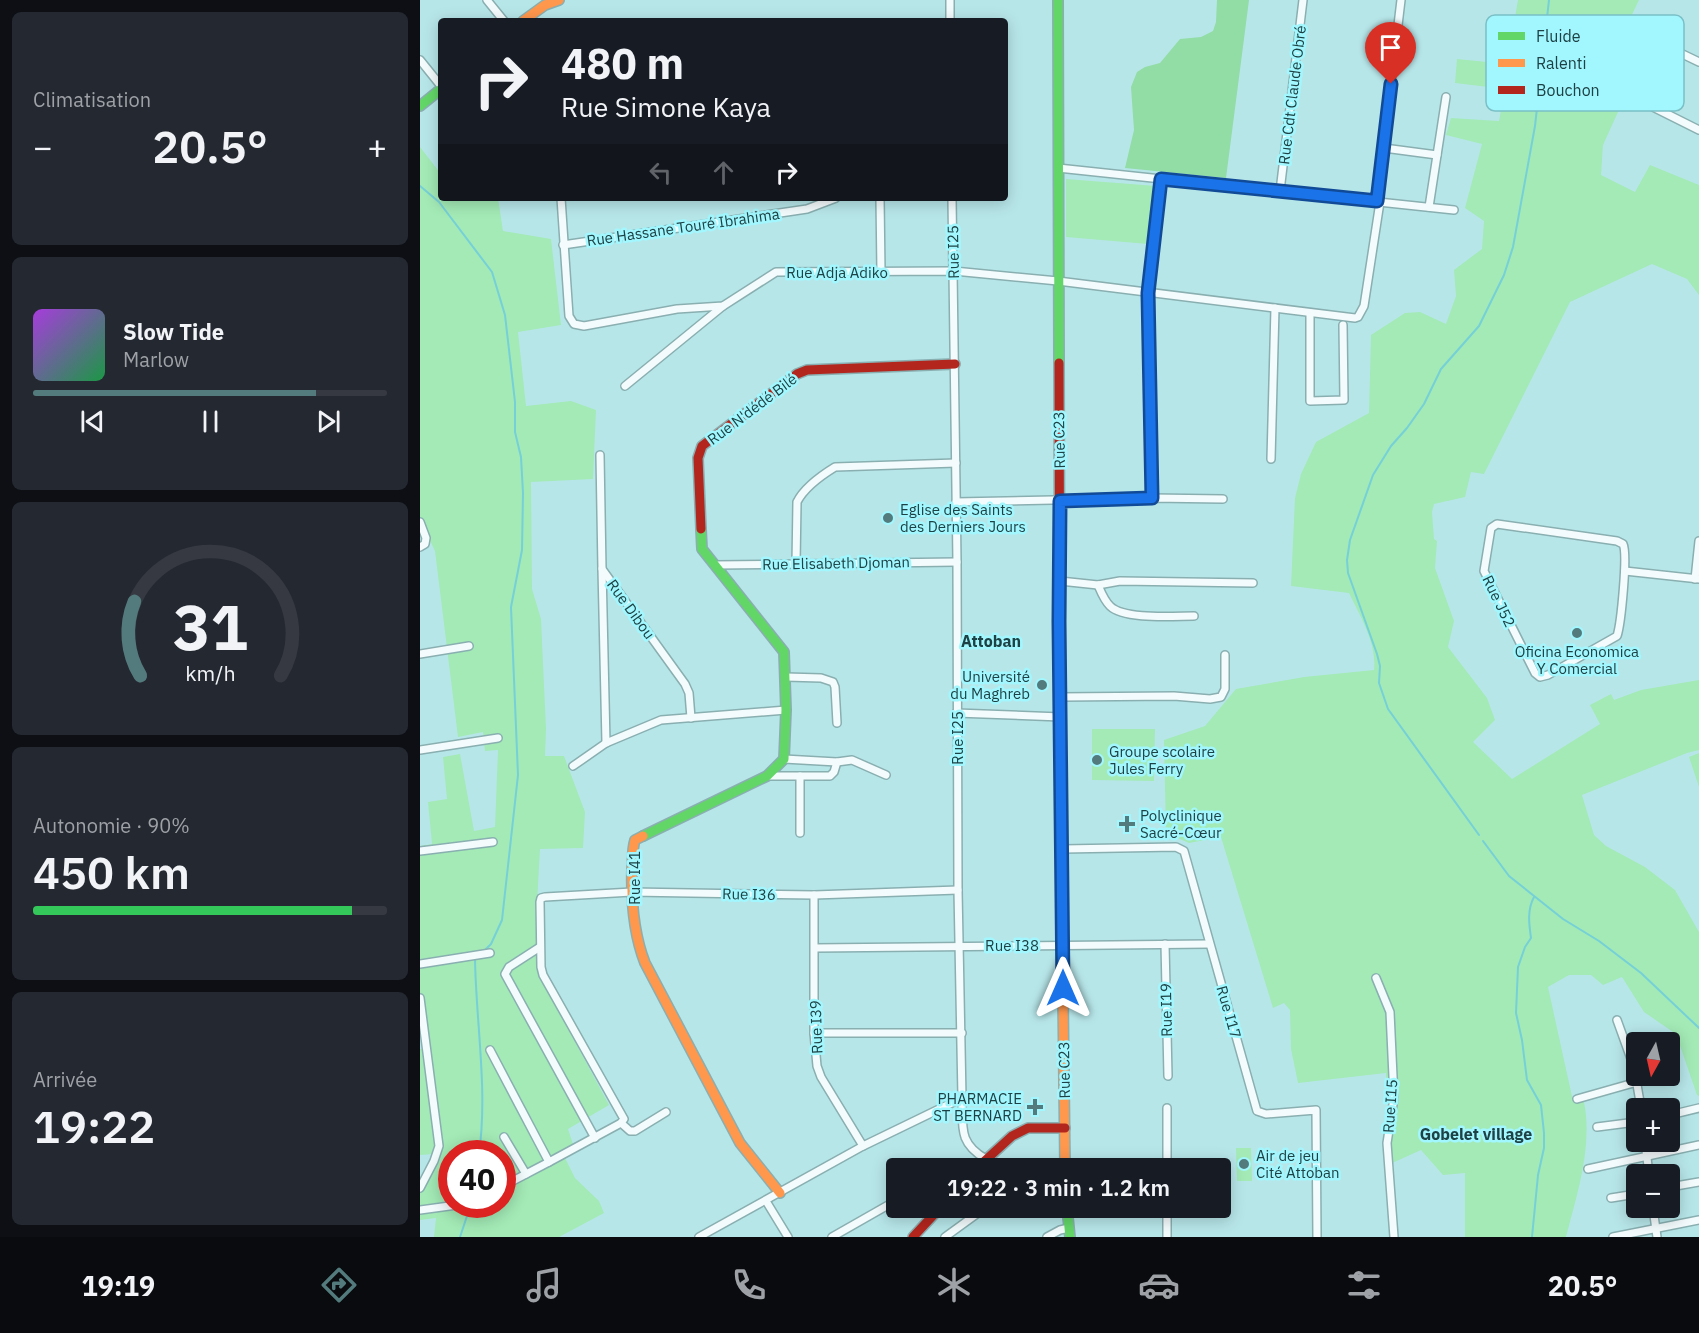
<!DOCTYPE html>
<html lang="fr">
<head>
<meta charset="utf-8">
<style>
	:root { --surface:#171b24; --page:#242831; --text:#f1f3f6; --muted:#9ea1a6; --line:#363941; --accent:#537b7e }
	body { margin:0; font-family:"IBM Plex Sans",sans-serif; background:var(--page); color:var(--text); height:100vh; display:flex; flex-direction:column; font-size:22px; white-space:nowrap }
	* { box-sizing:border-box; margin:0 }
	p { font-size:20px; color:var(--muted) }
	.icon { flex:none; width:33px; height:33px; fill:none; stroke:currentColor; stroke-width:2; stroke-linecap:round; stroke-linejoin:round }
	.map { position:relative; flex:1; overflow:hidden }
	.side { display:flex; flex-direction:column; gap:12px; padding:12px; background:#0d0f14; width:420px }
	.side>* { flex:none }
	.guide { position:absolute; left:18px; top:18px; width:570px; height:183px; border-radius:6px; box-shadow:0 3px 15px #0003; background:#171b24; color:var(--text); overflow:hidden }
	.needle { width:39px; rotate:188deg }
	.buttons { position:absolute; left:1206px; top:1032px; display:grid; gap:12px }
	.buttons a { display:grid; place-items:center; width:54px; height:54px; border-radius:6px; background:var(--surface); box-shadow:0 3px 15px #0003; font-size:30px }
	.speed { position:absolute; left:18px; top:1140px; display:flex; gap:12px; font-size:30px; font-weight:700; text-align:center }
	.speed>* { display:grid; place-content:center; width:78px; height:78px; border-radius:50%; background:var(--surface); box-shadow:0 3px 15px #0003; line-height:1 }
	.speed .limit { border:9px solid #d22; background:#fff; color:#111 }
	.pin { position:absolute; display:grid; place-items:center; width:51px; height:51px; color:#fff; margin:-62px -26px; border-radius:50% 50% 50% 0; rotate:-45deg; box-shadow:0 0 6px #0007 }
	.pin .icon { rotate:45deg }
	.me { position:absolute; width:66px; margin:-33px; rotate:0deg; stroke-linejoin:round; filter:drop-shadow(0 0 4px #0008) }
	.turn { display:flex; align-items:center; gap:21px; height:126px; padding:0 24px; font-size:27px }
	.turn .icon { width:78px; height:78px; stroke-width:2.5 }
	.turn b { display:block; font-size:42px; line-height:51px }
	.lanes { display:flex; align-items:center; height:57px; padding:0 24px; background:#0003; justify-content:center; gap:30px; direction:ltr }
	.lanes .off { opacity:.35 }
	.big { font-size:45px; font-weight:600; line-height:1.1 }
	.side .tile { flex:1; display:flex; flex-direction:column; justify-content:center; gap:9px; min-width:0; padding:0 21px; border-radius:9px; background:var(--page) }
	.side .dial { align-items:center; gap:0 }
	.dial svg { height:156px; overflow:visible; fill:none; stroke:var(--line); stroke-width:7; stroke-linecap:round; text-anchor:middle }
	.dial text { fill:var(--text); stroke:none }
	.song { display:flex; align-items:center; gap:18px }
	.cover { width:72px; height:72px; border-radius:9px; background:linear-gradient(135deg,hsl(280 70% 55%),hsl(140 70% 35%)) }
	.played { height:6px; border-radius:3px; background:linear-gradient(90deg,var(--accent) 80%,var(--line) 80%) }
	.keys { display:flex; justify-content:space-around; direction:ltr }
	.heat { display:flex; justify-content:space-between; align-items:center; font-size:33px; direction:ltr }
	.charge { height:9px; border-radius:4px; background:linear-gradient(90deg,#34c759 90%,var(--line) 0) }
	.trip { position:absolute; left:466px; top:1158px; width:345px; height:60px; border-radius:6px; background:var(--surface); box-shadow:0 3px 15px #0003; font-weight:600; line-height:60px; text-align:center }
	.dock { display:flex; height:96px; justify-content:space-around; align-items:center; background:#090b0e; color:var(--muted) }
	.dock .icon { width:42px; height:42px }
	.dock .current { color:var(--accent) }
	.dock b { font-size:27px; color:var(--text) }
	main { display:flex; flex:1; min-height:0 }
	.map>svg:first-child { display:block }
	.green { fill:#a3eab6; fill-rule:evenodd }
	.forest { fill:#92dca5 }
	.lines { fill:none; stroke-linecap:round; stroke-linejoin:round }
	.stream { stroke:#76d0d7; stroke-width:2 }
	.street-casing { stroke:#89afb1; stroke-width:10 }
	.fast-casing { stroke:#89afb1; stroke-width:12 }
	.slow-casing { stroke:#89afb1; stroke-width:12 }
	.jam-casing { stroke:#89afb1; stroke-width:12 }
	.street { stroke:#f4fbfc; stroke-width:7 }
	.fast { stroke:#63d668; stroke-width:9 }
	.slow { stroke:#ff974d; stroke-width:9 }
	.jam { stroke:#b3261e; stroke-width:9 }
	.route-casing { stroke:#114b97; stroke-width:15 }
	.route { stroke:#1a73e8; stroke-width:10 }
	.poi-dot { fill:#537b7e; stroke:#a2f7fe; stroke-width:2 }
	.labels { text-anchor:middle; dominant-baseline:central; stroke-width:5; stroke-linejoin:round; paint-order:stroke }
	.street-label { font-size:15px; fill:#1d4144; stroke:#a2f7fe }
	.poi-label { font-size:15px; fill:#1d4144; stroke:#a2f7fe; text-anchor:start }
	.neighbourhood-label { font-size:16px; font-weight:bold; fill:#1d4144; stroke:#a2f7fe }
	.key { fill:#a2f7fe; stroke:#7ac0c6; stroke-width:1.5 }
	.key-label { font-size:16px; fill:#1d4144 }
</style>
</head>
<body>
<main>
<section class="side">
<div class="tile"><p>Climatisation</p>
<div class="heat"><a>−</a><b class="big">20.5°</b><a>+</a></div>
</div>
<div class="tile">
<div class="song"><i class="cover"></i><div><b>Slow Tide</b><p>Marlow</p></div></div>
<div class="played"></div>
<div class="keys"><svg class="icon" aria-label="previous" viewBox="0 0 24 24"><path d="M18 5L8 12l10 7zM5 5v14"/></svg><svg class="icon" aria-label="pause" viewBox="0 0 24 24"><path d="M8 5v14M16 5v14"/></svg><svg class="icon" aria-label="next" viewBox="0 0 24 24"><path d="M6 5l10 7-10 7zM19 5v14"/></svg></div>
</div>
<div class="tile dial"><svg viewBox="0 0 100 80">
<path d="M14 69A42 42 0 1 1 86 69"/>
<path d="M14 69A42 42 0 0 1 11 31" stroke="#537b7e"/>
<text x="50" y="56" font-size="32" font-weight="700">31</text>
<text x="50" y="72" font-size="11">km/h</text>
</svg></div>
<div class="tile"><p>Autonomie · 90%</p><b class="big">450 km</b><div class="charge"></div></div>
<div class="tile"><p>Arrivée</p><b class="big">19:22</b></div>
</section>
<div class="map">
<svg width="1279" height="1237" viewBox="0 0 1279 1237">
	<rect width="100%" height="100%" fill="#b7e6e9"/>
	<g class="green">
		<path d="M1098,0H1219L1207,25L1221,31L1217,41L1228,46L1183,145L1181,175L1215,192L1230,165L1279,185V295L1267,279L1232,264L1150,302L1064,474L1051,472L1045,497L1014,504L1012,512L1014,539L1017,541L1015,568L1034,621L1028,647L1067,698L1075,720L1053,742L1092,779L1180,724L1170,705L1191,694L1194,700L1221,690L1279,680V750L1267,753L1162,795L1174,835L1186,846L1225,867L1255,890L1279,932V1096L1277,1095L1256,1034L1224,1012L1202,977L1183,985L1171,975H1149L1128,987L1153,1101L1164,1102C1173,1146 1157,1194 1146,1237H1045V1173L1023,1175L1001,1150L970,1164L974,1107L966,1103V1073L878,1083L871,1049L870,1010L864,1003L853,1008L801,837L769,843L746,833L744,740L785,726L816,689L884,677L954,670C957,643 940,616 929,593L871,586L875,498L881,474L896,442L949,413L951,335L985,313L1000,312L1026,324L1036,296L1034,270L1062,249L1064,221L1045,208L1062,144L1026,135L1031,118L1079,121L1085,89L1035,83L1037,59L1087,64Z"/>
		<path d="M0,147L21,174V198H78L83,231L131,239L141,325L98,332L106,406L151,401L176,410L173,479L111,482L112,589L121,619L126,729L125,756H144L165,812L163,848L120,849L117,903L119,975L189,1105L148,1129L155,1150L143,1154L155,1178L179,1201L184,1213L139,1237H14L16,1218L0,1220V1182L14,1154L0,1155V1049H4L0,1014V846L12,844L8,802L27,799L23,757L40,754L54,831L75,827L78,750L65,751L63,732L38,737L15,551L0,520ZM32,1154H82V1204H32Z"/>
		<path d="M646,179L736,186L728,244L646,237Z"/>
		<path d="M672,729H735L734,781L672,780Z"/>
		<path d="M1279,753V787L1269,757Z"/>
		<path d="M816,1148H831L832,1181H817Z"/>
	</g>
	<path class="forest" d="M797,0H829L806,178L705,168L714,130L711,87L717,72L725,67L740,63L760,39L781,37L793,31L796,22Z"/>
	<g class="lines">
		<g class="stream">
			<path d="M0,186L19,202L72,272L85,315L95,402V432L101,457L103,493L102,550L91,607L98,775L82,920L71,944L64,951"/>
			<path d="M1059,835L968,709L959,683L960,666L957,654L928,573L927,560L930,540L953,475L971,446L987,428L1004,404L1021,369L1059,326L1084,275L1093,247L1115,126L1129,0"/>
			<path d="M1063,841L1089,876L1143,919L1179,941L1221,973L1279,1028"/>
			<path d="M57,957L55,959C56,1023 68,1090 59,1154"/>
			<path d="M40,1237L51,1204"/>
			<path d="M1112,1237L1118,1175L1124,1148V1133L1121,1105L1107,1080L1102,1040L1096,1013L1098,967L1105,947L1111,938C1109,924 1107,910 1114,897"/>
		</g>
		<defs>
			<g id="street">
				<path d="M67,0L84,21"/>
				<path d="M530,0V21"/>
				<path d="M1229,38L1279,62"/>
				<path d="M0,60L21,86"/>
				<path d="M1223,102L1279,130"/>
				<path d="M964,148L1017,155"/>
				<path d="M638,168L1034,210"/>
				<path d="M860,191L883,0"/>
				<path d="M141,198L149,316L154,324L164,326L257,309L303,306L356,272L534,271L638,281L935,318L938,317L944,306L960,202"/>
				<path d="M460,198L461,272"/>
				<path d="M532,198L537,562L538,890L542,1098C543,1127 538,1143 566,1159"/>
				<path d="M957,201L981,0"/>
				<path d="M1009,207L1026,97"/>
				<path d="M143,245L387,209L416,198"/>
				<path d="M890,313V401L924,400L923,325"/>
				<path d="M205,386L303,306"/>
				<path d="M180,455L182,569L265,684L269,693L271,718"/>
				<path d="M851,459L855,308"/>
				<path d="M732,498L728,293L741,179"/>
				<path d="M536,502L732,498L803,499"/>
				<path d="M0,522L6,538L5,544L0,547"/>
				<path d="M1077,524L1197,541L1203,544C1208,554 1201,624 1197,636L1128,675L1120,677L1115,673L1064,571L1071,528Z"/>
				<path d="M376,564L377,502C384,488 402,475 415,467L536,463"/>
				<path d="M295,565L537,562"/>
				<path d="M182,569L186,743"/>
				<path d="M1205,571L1279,579"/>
				<path d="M1275,579L1279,541"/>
				<path d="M640,581L678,585L700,581L833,583"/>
				<path d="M678,585C681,592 684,600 690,606C704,620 754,616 774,616"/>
				<path d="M0,654L49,646"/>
				<path d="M366,677L401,678L413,682L415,687L417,723"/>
				<path d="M641,697L754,696L790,699L801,697L805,689V655"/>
				<path d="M536,713L641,717"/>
				<path d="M0,750L78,738"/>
				<path d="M364,759L417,762L432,760L466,775"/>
				<path d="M153,766L186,743L241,720L366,710"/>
				<path d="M347,776H410L414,772L417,762"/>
				<path d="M380,776V833"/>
				<path d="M643,849L756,847L764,851L837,1111L846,1114L896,1110L897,1237"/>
				<path d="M0,851L73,842"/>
				<path d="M394,895V1033L397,1066L401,1077L443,1146"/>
				<path d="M745,944L748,1076"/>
				<path d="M120,947L89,967L85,974L175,1138"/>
				<path d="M395,948L789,944"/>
				<path d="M0,964L70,953"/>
				<path d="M956,978L970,1012L974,1098L967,1143L974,1237"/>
				<path d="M0,998L19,1146L14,1161L0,1188"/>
				<path d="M1197,1020L1214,1067L1221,1108"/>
				<path d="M394,1033H542"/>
				<path d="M70,1050L129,1162L201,1123L204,1119L123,975L121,967L120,902L121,898L125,897L212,892L394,895L538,890"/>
				<path d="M1157,1099L1217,1082"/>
				<path d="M747,1108V1168"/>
				<path d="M1250,1115L1279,1108"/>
				<path d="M201,1123L210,1131H215L246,1112"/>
				<path d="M1177,1127L1216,1122"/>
				<path d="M84,1137L106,1174"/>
				<path d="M1225,1142L1229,1174"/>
				<path d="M1168,1169L1279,1145"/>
				<path d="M85,1185L129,1162"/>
				<path d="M1250,1187L1279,1182"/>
				<path d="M1191,1198L1216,1194"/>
				<path d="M346,1201L368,1237"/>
				<path d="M1233,1208L1237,1237"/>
				<path d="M0,1210L44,1204"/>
				<path d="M279,1237L443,1146L542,1098"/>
				<path d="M412,1237L477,1200"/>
				<path d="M525,1237L565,1208"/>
				<path d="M627,1237L640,1230L649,1228"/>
				<path d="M747,1237V1208"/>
				<path d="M1193,1237L1279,1220"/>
			</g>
			<g id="fast">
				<path d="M638,0L639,363"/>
				<path d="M0,106L21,89"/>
				<path d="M223,836L347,776L364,759L366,710L364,652L282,549L281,529"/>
				<path d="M647,1208L650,1237"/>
			</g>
			<g id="slow">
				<path d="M103,21L125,5L139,0"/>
				<path d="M640,736L645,1168"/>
				<path d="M223,836L215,840C212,849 213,859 212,869C211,901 213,932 225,963L320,1143L360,1193"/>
			</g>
			<g id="jam">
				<path d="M639,363L640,736"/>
				<path d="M281,529L278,458L282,446L377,374L387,370L535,364"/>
				<path d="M557,1168L592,1136L608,1128H645"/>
				<path d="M493,1237L520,1208"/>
			</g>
		</defs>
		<use href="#street" class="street-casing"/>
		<use href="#fast" class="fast-casing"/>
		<use href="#slow" class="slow-casing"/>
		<use href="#jam" class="jam-casing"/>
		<use href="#street" class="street"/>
		<use href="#fast" class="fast"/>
		<use href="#slow" class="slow"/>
		<use href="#jam" class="jam"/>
	</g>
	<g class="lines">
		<defs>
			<path id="route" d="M643,988L639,622L640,501L732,498L728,293L741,179L957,201L971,84"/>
		</defs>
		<use href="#route" class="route-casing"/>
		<use href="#route" class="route"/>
	</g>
	<g class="poi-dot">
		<circle cx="468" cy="518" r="6"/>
		<circle cx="1157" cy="633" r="6"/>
		<circle cx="622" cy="685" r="6"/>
		<circle cx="677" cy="760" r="6"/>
		<path d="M704 815h6v6h6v6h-6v6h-6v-6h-6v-6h6z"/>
		<path d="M612 1098h6v6h6v6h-6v6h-6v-6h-6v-6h6z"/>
		<circle cx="824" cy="1164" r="6"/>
	</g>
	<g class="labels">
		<g class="street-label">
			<text transform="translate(872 95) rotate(-83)">Rue Cdt Claude Obré</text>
			<text transform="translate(263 227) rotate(-8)">Rue Hassane Touré Ibrahima</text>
			<text transform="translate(533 252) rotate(-91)">Rue I25</text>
			<text x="417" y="272">Rue Adja Adiko</text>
			<text transform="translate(332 409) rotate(-37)">Rue N'dédé Bilé</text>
			<text transform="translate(639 440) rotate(-91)">Rue C23</text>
			<text transform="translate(416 563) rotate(-1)">Rue Elisabeth Djoman</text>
			<text transform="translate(1079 601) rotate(64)">Rue J52</text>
			<text transform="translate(211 609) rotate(54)">Rue Dibou</text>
			<text transform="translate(537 738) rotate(-90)">Rue I25</text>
			<text transform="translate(214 878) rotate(-90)">Rue I41</text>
			<text transform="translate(329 894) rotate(1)">Rue I36</text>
			<text x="592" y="945">Rue I38</text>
			<text transform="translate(746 1010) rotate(-91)">Rue I19</text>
			<text transform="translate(809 1012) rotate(74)">Rue I17</text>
			<text transform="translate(396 1027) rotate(-92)">Rue I39</text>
			<text transform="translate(644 1070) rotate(-91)">Rue C23</text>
			<text transform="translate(970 1106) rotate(-86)">Rue I15</text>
		</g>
		<g class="poi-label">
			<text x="480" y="509">Eglise des Saints<tspan x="480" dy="17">des Derniers Jours</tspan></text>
			<text x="1157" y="651" text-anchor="middle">Oficina Economica<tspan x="1157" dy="17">Y Comercial</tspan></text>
			<text x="610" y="676" text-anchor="end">Université<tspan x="610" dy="17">du Maghreb</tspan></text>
			<text x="689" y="751">Groupe scolaire<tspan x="689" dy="17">Jules Ferry</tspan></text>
			<text x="720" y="815">Polyclinique<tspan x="720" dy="17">Sacré-Cœur</tspan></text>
			<text x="602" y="1098" text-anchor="end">PHARMACIE<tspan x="602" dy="17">ST BERNARD</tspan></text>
			<text x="836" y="1155">Air de jeu<tspan x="836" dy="17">Cité Attoban</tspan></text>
		</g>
		<g class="neighbourhood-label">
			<text x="571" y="641">Attoban</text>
			<text x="1056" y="1134">Gobelet village</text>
		</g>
	</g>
	<rect x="1066" y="15" width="198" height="96" rx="9" class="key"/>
	<rect x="1078" y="32" width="27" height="8" fill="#63d668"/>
	<rect x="1078" y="59" width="27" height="8" fill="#ff974d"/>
	<rect x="1078" y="86" width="27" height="8" fill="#b3261e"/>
	<g class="key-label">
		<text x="1116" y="42">Fluide</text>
		<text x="1116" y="69">Ralenti</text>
		<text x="1116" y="96">Bouchon</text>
	</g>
</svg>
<div class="buttons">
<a><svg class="needle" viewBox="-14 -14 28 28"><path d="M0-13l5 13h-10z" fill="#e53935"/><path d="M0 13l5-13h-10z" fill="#9ea1a6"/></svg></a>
<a>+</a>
<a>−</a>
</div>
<div class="speed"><div class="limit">40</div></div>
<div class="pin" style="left:971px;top:84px;background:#d93025"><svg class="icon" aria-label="arrive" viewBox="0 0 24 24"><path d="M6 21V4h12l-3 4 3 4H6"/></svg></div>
<svg class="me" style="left:643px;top:988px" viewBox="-20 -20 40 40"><path d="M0-17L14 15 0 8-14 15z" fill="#1a73e8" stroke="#fff" stroke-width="4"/></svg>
<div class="trip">19:22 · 3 min · 1.2 km</div>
<div class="guide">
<div class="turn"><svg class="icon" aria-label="right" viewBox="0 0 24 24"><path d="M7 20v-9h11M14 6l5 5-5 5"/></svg><div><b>480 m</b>Rue Simone Kaya</div></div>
<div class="lanes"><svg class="icon off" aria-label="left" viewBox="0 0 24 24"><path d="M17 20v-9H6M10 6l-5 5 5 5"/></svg><svg class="icon off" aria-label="ahead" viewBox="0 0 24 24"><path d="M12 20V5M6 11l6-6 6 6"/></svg><svg class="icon" aria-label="right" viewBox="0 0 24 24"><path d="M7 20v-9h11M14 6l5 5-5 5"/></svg></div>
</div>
</div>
</main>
<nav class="dock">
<b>19:19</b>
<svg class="icon current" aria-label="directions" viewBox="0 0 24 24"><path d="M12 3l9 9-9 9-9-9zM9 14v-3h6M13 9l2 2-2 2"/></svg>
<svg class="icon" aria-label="music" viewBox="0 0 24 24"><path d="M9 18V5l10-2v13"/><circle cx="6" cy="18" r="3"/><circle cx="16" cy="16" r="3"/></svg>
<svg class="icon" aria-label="phone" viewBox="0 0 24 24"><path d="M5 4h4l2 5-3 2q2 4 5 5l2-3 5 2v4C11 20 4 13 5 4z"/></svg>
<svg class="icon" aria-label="climate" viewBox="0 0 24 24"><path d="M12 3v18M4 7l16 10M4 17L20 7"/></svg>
<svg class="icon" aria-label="car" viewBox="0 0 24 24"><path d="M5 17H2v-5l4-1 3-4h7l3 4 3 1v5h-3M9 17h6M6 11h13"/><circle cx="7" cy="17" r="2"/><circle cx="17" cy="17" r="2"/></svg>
<svg class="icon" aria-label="filters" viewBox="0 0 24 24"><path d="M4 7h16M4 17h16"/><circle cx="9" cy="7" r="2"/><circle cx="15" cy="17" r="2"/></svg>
<b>20.5°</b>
</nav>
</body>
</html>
